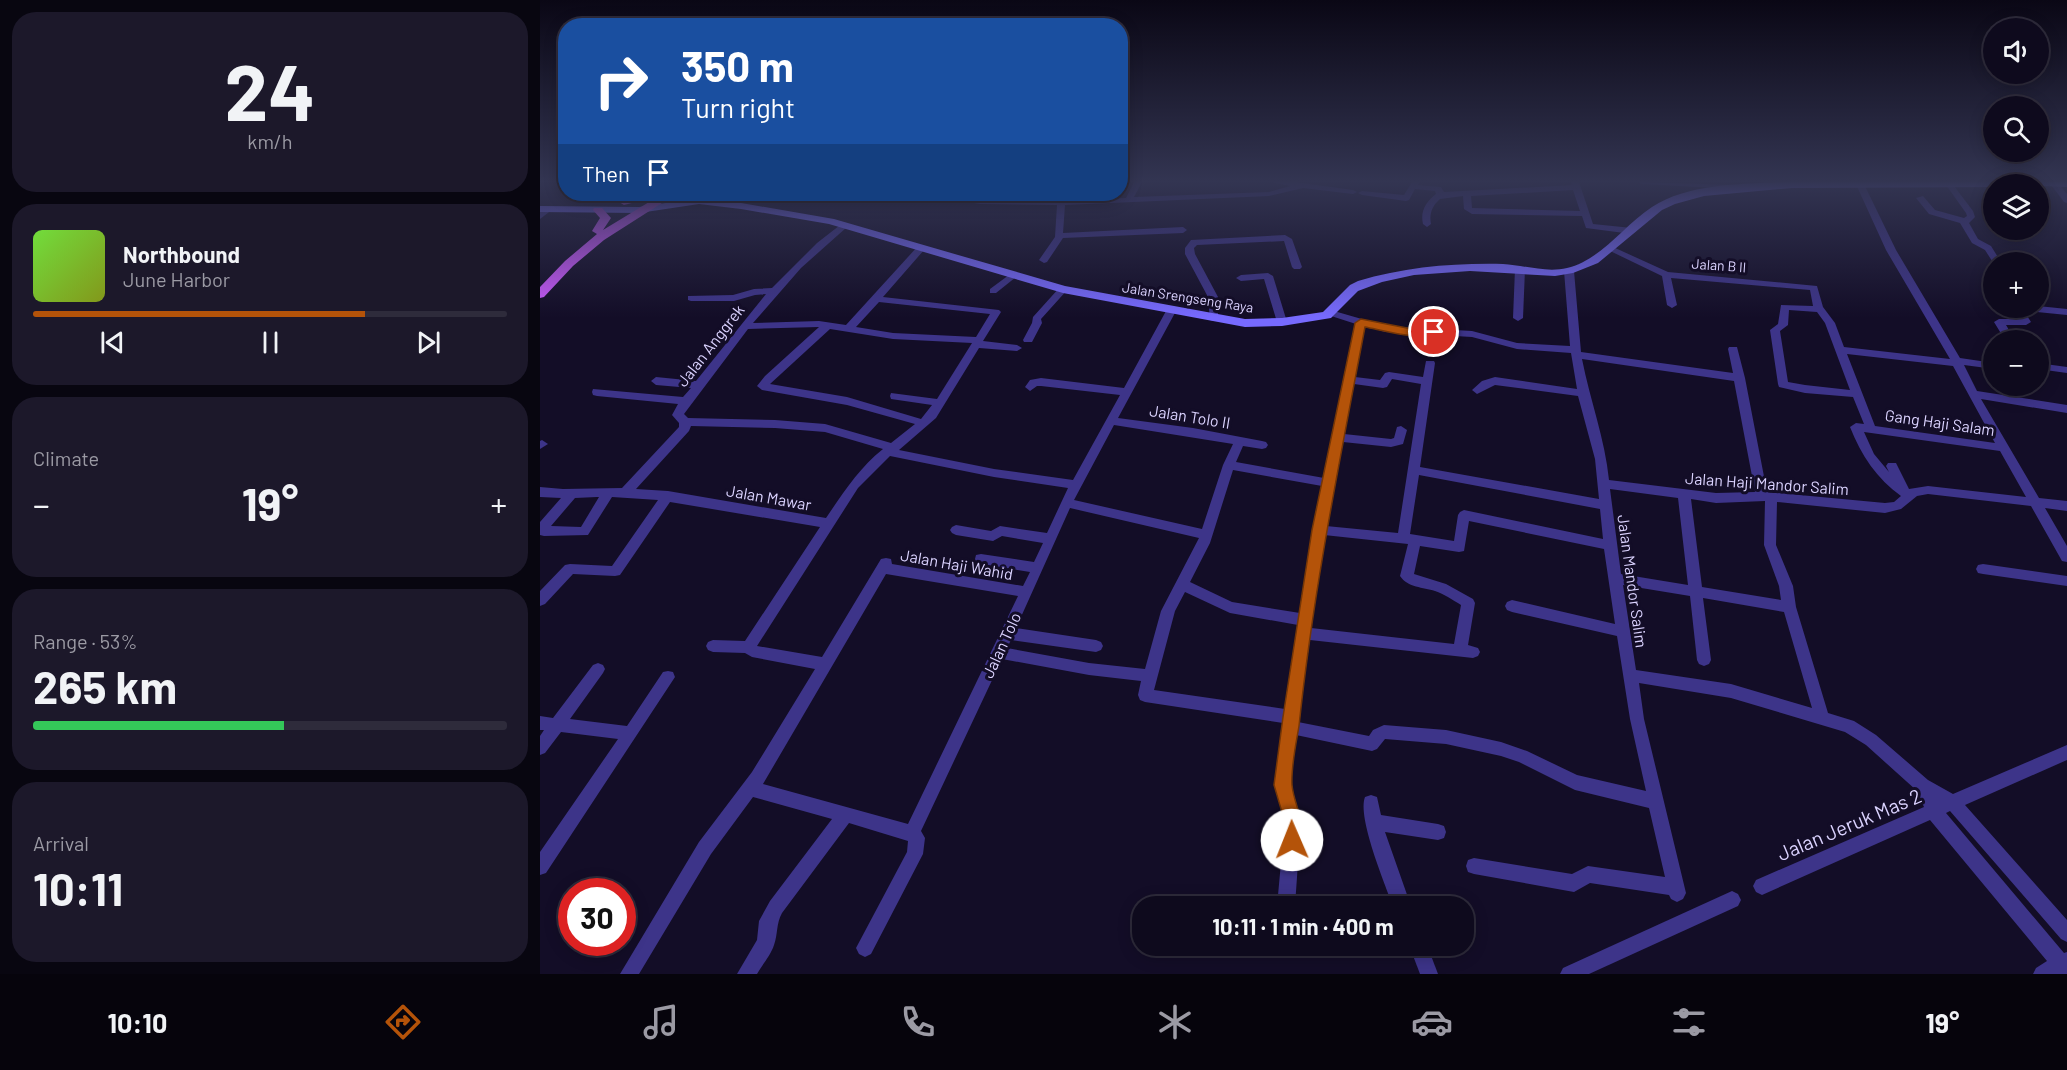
<!DOCTYPE html>
<html lang="en">
<head>
<meta charset="utf-8">
<style>
	:root { --surface:#0e0a1d; --page:#1c182a; --text:#f1f3f6; --muted:#9b9aa4; --line:#2e2b3b; --accent:#b45309 }
	body { margin:0; font-family:Barlow,sans-serif; background:var(--page); color:var(--text); height:100vh; display:flex; flex-direction:column; font-size:22px; white-space:nowrap }
	* { box-sizing:border-box; margin:0 }
	p { font-size:20px; color:var(--muted) }
	.icon { flex:none; width:33px; height:33px; fill:none; stroke:currentColor; stroke-width:2; stroke-linecap:round; stroke-linejoin:round }
	.map { position:relative; flex:1; overflow:hidden }
	.details { display:flex; flex-direction:column; gap:12px; padding:12px; background:#080610; width:540px }
	.details>* { flex:none }
	.guide { position:absolute; left:18px; top:18px; width:570px; height:183px; border-radius:24px; box-shadow:0 3px 15px #0003,0 0 0 2px var(--line); background:#1a4fa0; color:#fff; overflow:hidden }
	.tools { position:absolute; left:1443px; top:18px; display:grid; gap:12px }
	.tools a { display:grid; place-items:center; width:66px; height:66px; border-radius:50%; background:var(--surface); box-shadow:0 3px 15px #0003,0 0 0 2px var(--line); font-size:30px }
	.speed { position:absolute; left:18px; top:878px; display:flex; gap:12px; font-size:30px; font-weight:700; text-align:center }
	.speed>* { display:grid; place-content:center; width:78px; height:78px; border-radius:50%; background:var(--surface); box-shadow:0 3px 15px #0003,0 0 0 2px var(--line); line-height:1 }
	.speed .limit { border:9px solid #d22; background:#fff; color:#111 }
	.pin { position:absolute; display:grid; place-items:center; width:51px; height:51px; color:#fff; margin:-26px; border:3px solid #fff; border-radius:50%; box-shadow:0 2px 6px #0007 }
	.me { position:absolute; width:66px; margin:-33px; rotate:359deg; stroke-linejoin:round; filter:drop-shadow(0 0 4px #0008) }
	.turn { display:flex; align-items:center; gap:21px; height:126px; padding:0 24px; font-size:27px }
	.turn .icon { width:78px; height:78px; stroke-width:2.5 }
	.turn b { display:block; font-size:42px; line-height:51px }
	.then { display:flex; align-items:center; height:57px; padding:0 24px; background:#0003; gap:12px; font-size:22px }
	.big { font-size:45px; font-weight:700; line-height:1.1 }
	.details .widget { flex:1; display:flex; flex-direction:column; justify-content:center; gap:9px; min-width:0; padding:0 21px; border-radius:24px; background:var(--page) }
	.details .dial { align-items:center; gap:0 }
	.dial b { font-size:78px; line-height:1 }
	.song { display:flex; align-items:center; gap:18px }
	.cover { width:72px; height:72px; border-radius:9px; background:linear-gradient(135deg,hsl(100 70% 55%),hsl(70 70% 35%)) }
	.played { height:6px; border-radius:3px; background:linear-gradient(90deg,var(--accent) 70%,var(--line) 70%) }
	.keys { display:flex; justify-content:space-around; direction:ltr }
	.heat { display:flex; justify-content:space-between; align-items:center; font-size:33px; direction:ltr }
	.charge { height:9px; border-radius:4px; background:linear-gradient(90deg,#34c759 53%,var(--line) 0) }
	.trip { position:absolute; left:592px; top:896px; width:342px; height:60px; border-radius:24px; background:var(--surface); box-shadow:0 3px 15px #0003,0 0 0 2px var(--line); font-weight:700; line-height:60px; text-align:center }
	.tab-bar { display:flex; height:96px; justify-content:space-around; align-items:center; background:#06040c; color:var(--muted) }
	.tab-bar .icon { width:42px; height:42px }
	.tab-bar .selected { color:var(--accent) }
	.tab-bar b { font-size:27px; color:var(--text) }
	main { display:flex; flex:1; min-height:0 }
	.map>svg:first-child { display:block }
	.lines { fill:none; stroke-linecap:round; stroke-linejoin:round }
	.minor { fill:#3d3489; fill-rule:evenodd }
	.secondary { fill:#776aff; fill-rule:evenodd }
	.primary { fill:#cc5aff; fill-rule:evenodd }
	.route { fill:#b45309; stroke:#753606; stroke-width:1.5 }
	.labels { text-anchor:middle; dominant-baseline:central; stroke-width:6; stroke-linejoin:round; paint-order:stroke }
	.far-street-label { font-size:14px; fill:#dbd3ff; stroke:#130d27 }
	.street-label { font-size:16px; fill:#dbd3ff; stroke:#130d27 }
	.near-street-label { font-size:20px; fill:#dbd3ff; stroke:#130d27 }
</style>
</head>
<body>
<main>
<section class="details">
<div class="widget dial"><b>24</b><p>km/h</p></div>
<div class="widget">
<div class="song"><i class="cover"></i><div><b>Northbound</b><p>June Harbor</p></div></div>
<div class="played"></div>
<div class="keys"><svg class="icon" aria-label="previous" viewBox="0 0 24 24"><path d="M18 5L8 12l10 7zM5 5v14"/></svg><svg class="icon" aria-label="pause" viewBox="0 0 24 24"><path d="M8 5v14M16 5v14"/></svg><svg class="icon" aria-label="next" viewBox="0 0 24 24"><path d="M6 5l10 7-10 7zM19 5v14"/></svg></div>
</div>
<div class="widget"><p>Climate</p>
<div class="heat"><a>−</a><b class="big">19°</b><a>+</a></div>
</div>
<div class="widget"><p>Range · 53%</p><b class="big">265 km</b><div class="charge"></div></div>
<div class="widget"><p>Arrival</p><b class="big">10:11</b></div>
</section>
<div class="map">
<svg width="1527" height="974" viewBox="0 0 1527 974">
	<rect width="100%" height="100%" fill="#130d27"/>
	<g class="lines">
		<g class="minor">
			<path d="M594,182H602L594,197L729,192L750,186L731,182H755L813,190L817,192L813,194L763,188L729,196L525,205L523,233L643,227L647,230L643,233L523,238L507,262L504,263L499,260L515,237L517,205L440,204L393,196L389,194H406L440,198L518,200L521,194H529L526,200L586,198Z"/>
			<path d="M872,182H880L878,185L901,187L904,192L1032,185L1031,182H1039L1053,224L1092,228L1096,231L1092,234L1046,228L1042,216L932,214L924,209L923,196L900,199C892,206 889,214 891,224L887,227L883,224C880,211 886,202 896,194L895,191L875,189L869,200L866,201L822,195L818,193L822,191L864,195ZM1033,190L1040,211L932,208L931,196Z"/>
			<path d="M1098,182L1196,185L1200,187L1196,189L1102,184Z"/>
			<path d="M1315,182H1323L1356,250L1420,358L1454,363V369L1424,365L1437,391L1527,405V413L1441,399L1499,498L1527,501V511L1505,508L1527,546V562L1522,561L1491,506L1388,494L1377,496L1361,509L1345,513L1237,502L1236,545L1253,586L1256,607L1288,713L1314,721L1336,735L1388,780L1413,794L1527,745V760L1425,805L1527,920V942L1521,939L1410,811L1406,813L1524,953L1527,952V974H1493L1496,968L1507,961L1390,820L1222,895L1216,892L1213,886L1216,880L1384,807L1376,790L1326,745L1305,732L1191,698L1099,683L1104,719L1146,893L1143,899L1137,902L1131,899L1129,895L1050,883L1034,892L934,874L928,872L926,866L928,860L934,858L1032,874L1048,866L1125,877L1109,808L1035,790L979,762L961,756L906,744L845,739L837,749L832,751L756,735L751,785L761,819L755,906H737L745,819L735,785L743,723L605,702L600,700L598,695L601,681L549,675L462,659L381,831L385,838L383,854L331,954L325,957L319,954L316,948L367,852L368,841L309,823L242,913C236,924 238,934 234,945C231,955 222,965 217,974H197L217,940L219,921L230,901L292,819L213,797L171,854L99,974H80L159,842L212,772L275,669L212,657L205,653L173,652L168,650L166,646L168,642L173,640L205,641L280,527L130,502L80,575L75,576L33,574L5,604L0,606V591L25,565L30,564L72,566L118,500L72,497L48,535L4,536L0,535V522L21,498L0,497V487L23,489L82,488L139,427V423L132,415L138,404L57,396L53,395L52,392L53,389L143,397L151,388L116,385L111,381L116,377L156,381L226,294L215,295L194,301H151L148,300V296L193,295L214,289L232,288L277,243L304,222L308,225L307,227L261,268L213,323L279,321L306,325L378,246H384V250L343,297L459,310L461,312L443,341L477,345L482,348L477,351L439,348L396,418L359,450L454,469L533,480L580,395L501,386H497L490,391L485,387L490,380L501,378L584,388L626,311L628,309H634L636,311L578,418L653,428L722,441L726,442L728,445L726,448L722,449L703,446L696,462L784,478L816,324L788,315V311H794L846,326L932,331L977,343L1030,346L1024,271L1029,268L1034,271L1041,352L1193,373L1188,349L1189,347H1197L1205,378L1227,492L1345,503L1354,502L1361,496C1337,479 1321,455 1310,427L1316,423L1324,424L1313,397L1265,393L1239,387L1238,384L1230,330L1238,324L1241,305L1273,306L1270,290L1131,278L1137,305L1132,308L1127,305L1122,276L1066,249L1067,247H1073L1128,272L1277,286L1283,307L1295,323L1304,347L1410,359L1346,250ZM339,302L450,314L436,337L353,333L316,327ZM1249,310L1277,312L1285,323L1310,390L1265,385L1248,382L1240,331L1248,325ZM825,326L845,332L932,337L977,349L1031,353L1037,389L955,377L942,381L932,390L937,394L955,385L1038,396L1055,459L1059,499L880,467L895,363L894,361H886L883,377L849,372L845,373L840,380L815,377ZM279,327L225,376L217,386L222,390L307,405L375,424L351,443L285,424L235,420L148,418L144,414L208,329ZM290,329L353,339L432,343L397,399L351,393L350,396L351,399L392,405L381,419L307,397L230,384ZM1307,354L1413,366L1455,443L1335,426ZM1042,359L1194,381L1215,492L1176,493L1069,480C1065,439 1050,400 1042,359ZM852,379L881,384L858,533L786,526L803,442L851,447L863,444L867,430L861,426L857,427L854,438L851,439L804,434L814,384L843,388L847,387ZM574,425L693,444L683,465L662,529L534,500ZM151,426L235,428L285,432L343,449C319,468 303,493 286,518L128,491L96,489L149,431ZM1324,432L1460,451L1486,497L1388,486L1369,489L1356,463H1348L1346,466L1349,472L1334,454ZM350,456L454,477L528,488L507,533L460,526L451,531L416,525L412,527L410,530L412,533L416,535L453,541L462,536L503,543L494,562L441,554L436,555L435,559L436,563L441,564L490,572L483,586L352,564L351,559L346,558L341,559L282,657L217,646L318,488ZM693,470L782,486L773,530L760,613L692,602L650,582L670,543ZM879,475L1060,509L1063,539L924,510L920,512L918,515L914,541L870,534ZM1070,489L1138,498L1148,585L1081,574ZM57,497H59L41,527L11,526L35,498ZM1151,499L1176,503L1225,501L1224,545L1239,586L1241,600L1162,587ZM530,508L659,538L621,611L605,669L549,663L467,648L471,640L556,652L561,650L563,646L561,642L556,640L476,628ZM929,521L1064,549L1075,624L972,600L967,602L965,606L967,610L972,612L1077,636L1090,719L1106,791L1037,775L987,751L961,742L906,730L844,725L833,730L829,736L758,722L770,640L933,658L938,656L940,652L938,648L928,645L935,603L933,599L906,584L874,574L880,546L919,552L924,551ZM784,535L868,544L860,576C868,588 883,587 895,591C904,594 913,600 921,605L914,644L771,628ZM346,574L478,596L368,824L223,784ZM1083,585L1150,596L1157,660L1159,664L1164,666L1169,664L1171,660L1163,598L1244,612L1272,708L1191,684L1096,670ZM645,592L690,613L758,625L745,709L614,690L635,611Z"/>
			<path d="M1404,182H1411L1433,211L1435,217L1429,223L1438,239L1451,246L1461,262L1454,264L1445,250L1432,243L1420,223L1389,214L1376,198L1383,196L1395,210L1424,218L1427,216L1426,213Z"/>
			<path d="M1509,182H1517L1527,194V203L1524,202Z"/>
			<path d="M6,207L13,209L0,219V212Z"/>
			<path d="M745,235L752,239L762,267L760,269H754L752,267L744,241L657,245L654,248L655,254L678,297V318L673,321L670,320L668,297L645,254V248L651,240Z"/>
			<path d="M980,266L985,269L983,318L978,321L973,318L975,269Z"/>
			<path d="M473,272L476,273V277L456,293H450V289Z"/>
			<path d="M728,273L733,276L747,322L746,324H738L737,322L724,279L701,281L696,278L701,275Z"/>
			<path d="M523,286L528,289L501,319L502,323L492,342H484L483,340L492,323L493,317L520,287Z"/>
			<path d="M1498,306L1527,309V315L1488,311L1483,308Z"/>
			<path d="M1472,308H1482L1491,322L1486,325H1466L1475,340H1465L1454,322L1459,319H1479Z"/>
			<path d="M1498,363L1527,367V373L1498,369Z"/>
			<path d="M2,440L8,444L0,449V441Z"/>
			<path d="M1443,564L1527,576V586L1443,574L1438,573L1436,569L1438,565Z"/>
			<path d="M58,663L63,665L65,669L63,673L30,719L87,726L123,672L128,671L133,672L135,677L6,873L0,875V852L78,739L21,732L5,753L0,755V736L4,730H0V716L13,718L53,665Z"/>
			<path d="M831,795L837,797L841,815L898,824L904,826L906,832L904,838L898,840L845,832L871,906H853C845,884 817,817 825,797Z"/>
			<path d="M1192,891L1198,894L1201,900L1198,906L1049,974H1020L1023,968Z"/>
			<path d="M869,945H887L898,974H880Z"/>
		</g>
		<path class="secondary" d="M1246,182H1527V187L1454,184V187L1252,188L1164,196L1135,204L1122,210L1058,263L1033,273L1015,276L930,271L874,275L842,282L818,291L791,318L742,326L705,327L523,293L289,224L201,209L159,204L99,213L0,212V206L99,207L159,198L201,203L294,219L525,286L705,319L742,318L783,312L810,285L818,281C865,267 913,263 963,264C983,265 1006,273 1027,268C1061,260 1083,226 1112,207C1149,183 1203,184 1246,182Z"/>
		<path class="primary" d="M106,194H121L120,196L136,194L64,240L33,266L4,297L0,298V287L25,261L57,234L52,231L60,218L53,210L54,208H62L71,218L63,230L119,196L84,205L79,202Z"/>
	</g>
	<linearGradient id="sky" x2="0" y2="1"><stop stop-color="#0a0715"/><stop offset="0.57" stop-color="#333552"/><stop offset="1" stop-color="#333552" stop-opacity="0"/></linearGradient>
	<rect width="1527" height="318" fill="url(#sky)"/>
	<path class="route" d="M821,319L867,328H894L900,332C887,343 842,330 825,327C800,459 773,592 759,726C756,744 751,766 752,785C754,807 768,823 759,846L752,849L746,846L743,840L744,819L734,785L743,717L772,530L815,323Z"/>
	<g class="labels">
		<g class="far-street-label">
			<text transform="translate(1179 265) rotate(4)">Jalan B II</text>
			<text transform="translate(648 297) rotate(9)">Jalan Srengseng Raya</text>
		</g>
		<g class="street-label">
			<text transform="translate(170 345) rotate(-52)">Jalan Anggrek</text>
			<text transform="translate(650 416) rotate(9)">Jalan Tolo II</text>
			<text transform="translate(1400 422) rotate(8)">Gang Haji Salam</text>
			<text transform="translate(1227 483) rotate(4)">Jalan Haji Mandor Salim</text>
			<text transform="translate(229 497) rotate(10)">Jalan Mawar</text>
			<text transform="translate(417 564) rotate(10)">Jalan Haji Wahid</text>
			<text transform="translate(1093 581) rotate(82)">Jalan Mandor Salim</text>
			<text transform="translate(461 645) rotate(-65)">Jalan Tolo</text>
		</g>
		<g class="near-street-label">
			<text transform="translate(1309 824) rotate(-23)">Jalan Jeruk Mas 2</text>
		</g>
	</g>
</svg>
<div class="tools">
<a><svg class="icon" aria-label="sound" viewBox="0 0 24 24"><path d="M4 9h4l5-4v14l-5-4H4zM17 9q2 3 0 6"/></svg></a>
<a><svg class="icon" aria-label="search" viewBox="0 0 24 24"><circle cx="10" cy="10" r="6"/><path d="M15 15l6 6"/></svg></a>
<a><svg class="icon" aria-label="layers" viewBox="0 0 24 24"><path d="M12 4l9 5-9 5-9-5zM3 14l9 5 9-5"/></svg></a>
<a>+</a>
<a>−</a>
</div>
<div class="speed"><div class="limit">30</div></div>
<div class="pin" style="left:894px;top:332px;background:#d93025"><svg class="icon" aria-label="arrive" viewBox="0 0 24 24"><path d="M6 21V4h12l-3 4 3 4H6"/></svg></div>
<svg class="me" style="left:752px;top:840px" viewBox="-20 -20 40 40"><circle r="19" fill="#fff"/><path d="M0-13L10 11 0 6-10 11z" fill="#b45309"/></svg>
<div class="trip">10:11 · 1 min · 400 m</div>
<div class="guide">
<div class="turn"><svg class="icon" aria-label="right" viewBox="0 0 24 24"><path d="M7 20v-9h11M14 6l5 5-5 5"/></svg><div><b>350 m</b>Turn right</div></div>
<div class="then">Then<svg class="icon" aria-label="arrive" viewBox="0 0 24 24"><path d="M6 21V4h12l-3 4 3 4H6"/></svg></div>
</div>
</div>
</main>
<nav class="tab-bar">
<b>10:10</b>
<svg class="icon selected" aria-label="directions" viewBox="0 0 24 24"><path d="M12 3l9 9-9 9-9-9zM9 14v-3h6M13 9l2 2-2 2"/></svg>
<svg class="icon" aria-label="music" viewBox="0 0 24 24"><path d="M9 18V5l10-2v13"/><circle cx="6" cy="18" r="3"/><circle cx="16" cy="16" r="3"/></svg>
<svg class="icon" aria-label="phone" viewBox="0 0 24 24"><path d="M5 4h4l2 5-3 2q2 4 5 5l2-3 5 2v4C11 20 4 13 5 4z"/></svg>
<svg class="icon" aria-label="climate" viewBox="0 0 24 24"><path d="M12 3v18M4 7l16 10M4 17L20 7"/></svg>
<svg class="icon" aria-label="car" viewBox="0 0 24 24"><path d="M5 17H2v-5l4-1 3-4h7l3 4 3 1v5h-3M9 17h6M6 11h13"/><circle cx="7" cy="17" r="2"/><circle cx="17" cy="17" r="2"/></svg>
<svg class="icon" aria-label="filters" viewBox="0 0 24 24"><path d="M4 7h16M4 17h16"/><circle cx="9" cy="7" r="2"/><circle cx="15" cy="17" r="2"/></svg>
<b>19°</b>
</nav>
</body>
</html>
